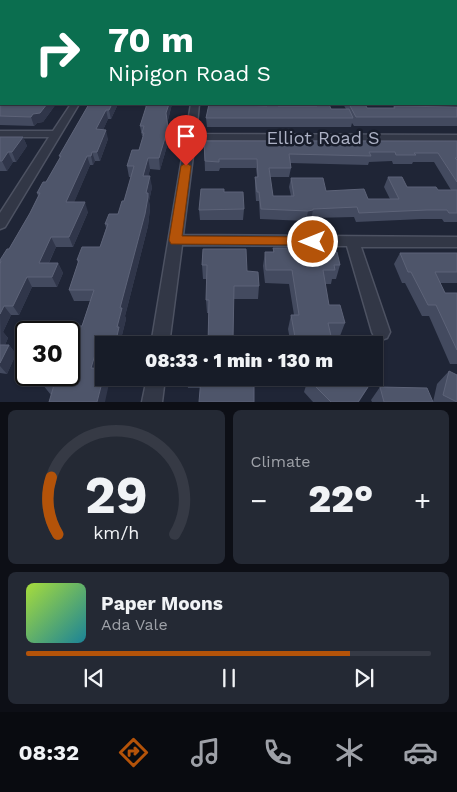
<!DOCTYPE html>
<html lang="en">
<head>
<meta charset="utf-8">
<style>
	:root { --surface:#171c28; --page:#242934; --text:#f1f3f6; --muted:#9ea1a8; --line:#363a45; --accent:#b45309 }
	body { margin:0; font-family:"Work Sans",sans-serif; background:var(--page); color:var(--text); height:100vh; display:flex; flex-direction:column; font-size:19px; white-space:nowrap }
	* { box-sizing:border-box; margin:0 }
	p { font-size:16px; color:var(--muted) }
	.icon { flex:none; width:28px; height:28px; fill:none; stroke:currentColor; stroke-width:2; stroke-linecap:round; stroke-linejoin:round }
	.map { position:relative; height:402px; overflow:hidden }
	.panel { display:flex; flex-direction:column; gap:8px; padding:8px; background:#0d0f16; flex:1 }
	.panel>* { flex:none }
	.banner { position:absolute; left:0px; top:0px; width:458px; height:105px; box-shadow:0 1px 4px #0004,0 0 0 1px var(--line); background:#0b6e4f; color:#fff; overflow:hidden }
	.speed { position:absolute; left:15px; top:321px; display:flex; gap:10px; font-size:25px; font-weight:700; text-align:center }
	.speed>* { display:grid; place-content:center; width:65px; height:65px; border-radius:50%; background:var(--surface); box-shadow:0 1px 4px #0004,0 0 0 1px var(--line); line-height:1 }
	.speed .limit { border:2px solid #111; border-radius:8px; background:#fff; color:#111 }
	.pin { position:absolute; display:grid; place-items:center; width:42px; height:42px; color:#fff; margin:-51px -21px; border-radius:50% 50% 50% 0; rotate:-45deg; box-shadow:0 0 5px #0007 }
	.pin .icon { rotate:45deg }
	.me { position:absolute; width:55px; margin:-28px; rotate:270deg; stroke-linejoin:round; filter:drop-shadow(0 0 4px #0008) }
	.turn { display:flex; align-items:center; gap:18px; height:105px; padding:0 25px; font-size:22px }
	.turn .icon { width:65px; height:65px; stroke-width:2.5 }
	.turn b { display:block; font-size:35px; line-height:42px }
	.big { font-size:38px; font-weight:800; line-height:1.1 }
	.panel .widget { flex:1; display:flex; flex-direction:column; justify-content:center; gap:8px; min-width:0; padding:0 18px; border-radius:8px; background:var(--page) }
	.panel .dial { align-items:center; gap:0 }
	.dial svg { height:130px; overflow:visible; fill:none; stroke:var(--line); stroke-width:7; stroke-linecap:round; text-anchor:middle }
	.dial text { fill:var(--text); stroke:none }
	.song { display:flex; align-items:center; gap:15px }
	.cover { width:60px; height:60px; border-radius:8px; background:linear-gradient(135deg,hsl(80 70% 55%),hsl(190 70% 35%)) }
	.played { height:5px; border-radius:2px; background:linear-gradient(90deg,var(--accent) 80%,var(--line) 80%) }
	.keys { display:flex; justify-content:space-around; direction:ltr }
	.heat { display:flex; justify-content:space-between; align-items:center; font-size:28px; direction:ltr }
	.panel .tiles { flex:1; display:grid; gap:8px; grid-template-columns:1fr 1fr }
	.widget:last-child { grid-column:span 2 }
	.trip { position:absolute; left:95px; top:336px; width:288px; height:50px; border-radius:0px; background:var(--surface); box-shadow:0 1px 4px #0004,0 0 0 1px var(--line); font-weight:800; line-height:50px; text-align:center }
	.dock { display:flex; height:80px; justify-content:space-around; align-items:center; background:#090b10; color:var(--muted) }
	.dock .icon { width:35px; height:35px }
	.dock .on { color:var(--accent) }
	.dock b { font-size:22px; color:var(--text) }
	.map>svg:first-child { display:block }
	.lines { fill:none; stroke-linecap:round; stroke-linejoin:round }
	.minor-casing { stroke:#4d5262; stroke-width:3 }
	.secondary-casing { stroke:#4d5262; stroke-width:2 }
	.minor { fill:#323746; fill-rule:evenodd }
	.secondary { fill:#40465a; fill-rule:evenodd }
	.wall { fill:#434a5f; fill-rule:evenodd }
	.shaded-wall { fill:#30364a }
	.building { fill:#4e556a; stroke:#5d6378 }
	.route { fill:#b45309; stroke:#753606 }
	.labels { text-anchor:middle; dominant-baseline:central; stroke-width:5; stroke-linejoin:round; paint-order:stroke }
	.street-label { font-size:18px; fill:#acb1c4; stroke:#181d2b }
</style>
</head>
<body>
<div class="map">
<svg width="457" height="402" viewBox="0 0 457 402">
	<rect width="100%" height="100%" fill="#1f2536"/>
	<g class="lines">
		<defs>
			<g id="minor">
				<path d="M93,0H99V1H94Z"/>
				<path d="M167,0H173L174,1H168Z"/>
				<path d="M281,0H296L297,1H283Z"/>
				<rect x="456" y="78" width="1" height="5"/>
				<path d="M71,104H79L5,227L0,229V213L49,137H0V131H53Z"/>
				<path d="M191,104H199L196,134L457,135V141L195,140L183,235L457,237V247H361L390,332L387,338L381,340L375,338L372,332L347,246L182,245L169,345H151Z"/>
				<path d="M147,378H165L162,402H142Z"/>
			</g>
			<path id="secondary" d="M450,0H457V3L456,1Z"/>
		</defs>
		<use href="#minor" class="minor-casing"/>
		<use href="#secondary" class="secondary-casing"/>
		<use href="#minor" class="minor"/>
		<use href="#secondary" class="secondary"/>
	</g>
	<g class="wall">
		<path d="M0,0H84V1H1V104H56L43,122L37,123L34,126L0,125Z"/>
		<path d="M89,104H118L111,119H108L103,130L108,139L100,161H95L93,165H90L74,202L88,212L73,247H56L49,263H58L63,273L57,287H32L19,315H11L3,332L8,338L5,345H9L16,354L7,374L0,373V374V260L9,249L30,213L38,196L37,193L46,182L60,158L59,156Z"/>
		<path d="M145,104H172L167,124L169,139L160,170L150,169L148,176L152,187L149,201L150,208L148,226L125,316L126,319L122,335L124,338L104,345V356H103L99,369L110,379L51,395L43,385L82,326L90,301H74L69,290L78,263L77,260L100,247L106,228L105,224L118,214L124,201L131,177H129L127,166L139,150L143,136H142L140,126L146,108Z"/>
		<path d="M209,104L265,106V104H278V106H312V104H329L331,109H346L343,104H365L367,108H393L394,106L457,107V126H354L352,123L351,127H207L206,118Z"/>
		<path d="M0,137H23L27,146L16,162H13L7,171H0Z"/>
		<path d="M204,141H457V222H444L442,219H422L356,222L354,217L312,218L311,220L306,221L260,219L259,201H256L255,187V177H257L256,168H220L219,171H205ZM392,161L393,164H412L413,162H434L451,190H438L407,187L388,177L384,187L390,199H368L326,191L291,178L289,187L291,196H273L270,177H289L291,168L290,163L368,165L369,162Z"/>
		<path d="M224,192L244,209L243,220H200L199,210Z"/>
		<path d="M273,248L305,250L340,265L336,279H332L331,284H325L329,305L345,323L340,336H331L327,345H291L288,329L291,315H294L289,284L265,283L263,266L265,252H273Z"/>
		<path d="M203,249L247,271L259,286L258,299H234L208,345L209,313H207L206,300V279H203L202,265Z"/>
		<path d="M400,253H457V283H440L445,293H457V364H450L429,316H422L405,283H402L394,264Z"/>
		<path d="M449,371L457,402H372L371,400L380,387L433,402L437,384Z"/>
		<path d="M186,378H239L200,388H188Z"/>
		<path d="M374,378L359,402H313L304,392L308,379Z"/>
	</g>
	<g class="shaded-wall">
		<path d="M47,104H56L43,122L37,123L34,126L31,117L33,114Z"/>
		<path d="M112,104H118L111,119L109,110Z"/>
		<path d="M169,104H172L167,124L166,113Z"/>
		<path d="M106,110L108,119L99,139L96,129Z"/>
		<path d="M168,128L169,139L160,170L159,158Z"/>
		<path d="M106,130L108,139L100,161L97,152Z"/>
		<path d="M23,137L27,146L16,162L12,152Z"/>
		<path d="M8,152L13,162L7,171L2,161Z"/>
		<path d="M92,152L95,161L93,165L91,156Z"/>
		<path d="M87,156L90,165L70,212L66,202Z"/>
		<path d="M148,158L150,169L146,187L143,176Z"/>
		<path d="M150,176L152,187L149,201L150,208L148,226L125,316L126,319L122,335L124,338L122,345H115L120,308Z"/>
		<path d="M85,202L88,212L73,247L69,237Z"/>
		<path d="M313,210L311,220L306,221L308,211Z"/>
		<path d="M51,237L56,247L44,273L39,263Z"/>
		<path d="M58,263L63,273L57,287L52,277Z"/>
		<path d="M27,277L32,287L19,315L13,306Z"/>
		<path d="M4,306L11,315L3,332L8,338L1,354L0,314Z"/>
		<path d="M9,345L16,354L7,374L0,366V363Z"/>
		<path d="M98,345L103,356L96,379L91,368Z"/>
		<path d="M104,375V378H110V379L105,402H97Z"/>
	</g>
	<g class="building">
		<path d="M0,0H80L78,1H1V104H47L40,113L33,114L31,117L0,116Z"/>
		<path d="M109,0H165L166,1H110Z"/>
		<path d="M310,0H327L326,1H308Z"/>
		<path d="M338,0H442L444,1H338Z"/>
		<path d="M456,9L457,10V54H456Z"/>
		<path d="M89,104H112L109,110H106L96,129L106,130L97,152H92L91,156H87L66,202H85L69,237H51L39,263H58L52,277H27L13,306H4L0,314V264L1,261H0V260L7,249H9L30,213L40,193H37L43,182H46L61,156H59Z"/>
		<path d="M147,104H169L166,113L168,128L159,158H148L143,176H150L146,193H148V197L145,214L120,308H122L117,327H119L115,345H98L91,368L104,369V375L97,402H49L54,385H43L47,375H69V335L72,326H82L94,290H69L79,260H77L82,247H100L108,224H105L109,214H118L122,201H124L134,166H127L132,150H139L144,133H142L144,126H140Z"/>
		<path d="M209,104L267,106V104H278V106H317L316,104H329L331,109H349L353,118H206Z"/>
		<path d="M349,104H365L367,108H395L394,106L457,107V117H356Z"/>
		<path d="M0,137H23L12,152H8L2,161H0Z"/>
		<path d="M204,141H457V158H455L457,160V182L438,153H414L416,155H396L395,152H369L371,156L289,154L291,168H269L273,196H294L291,178H323L326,191L364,189L368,199H399L388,177H402L407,187H436L438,190H457V213H449L447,210H427L359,213L357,207L313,209V210L308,211L261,209L259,192H257L255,177H258L257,159H219V162L205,161Z"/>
		<path d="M201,189H224V192H243L244,209L199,210Z"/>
		<path d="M273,248H305V250L337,252L340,265H334L335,270H323L329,305H340L345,323H328L331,336L295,337L291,315H299L292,270H266L265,252H274Z"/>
		<path d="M203,249H246L247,271L258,272L259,286H234L233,340L239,341V345H208L209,300H206L207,265H202Z"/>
		<path d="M400,253H457V272H435L445,293H457V350L436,305H428L411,272H408Z"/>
		<path d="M0,345H9L0,363Z"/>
		<path d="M449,371L457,375V402L443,395Z"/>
		<path d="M201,378H239V381H254V402H199Z"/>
		<path d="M309,378H374L358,402H331L308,379Z"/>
		<path d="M380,387L427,388L433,402H384Z"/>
	</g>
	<path class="route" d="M186,163L191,166L182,236L313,237L318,239L320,242L318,245L171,244L169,240L181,166Z"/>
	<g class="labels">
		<g class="street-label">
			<text x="323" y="137">Elliot Road S</text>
		</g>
	</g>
</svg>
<div class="speed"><div class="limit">30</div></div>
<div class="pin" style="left:186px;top:166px;background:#d93025"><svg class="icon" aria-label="arrive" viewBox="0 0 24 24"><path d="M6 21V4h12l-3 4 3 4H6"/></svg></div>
<svg class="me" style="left:313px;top:242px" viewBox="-20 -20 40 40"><circle r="17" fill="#b45309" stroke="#fff" stroke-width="3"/><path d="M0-11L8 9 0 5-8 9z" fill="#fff"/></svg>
<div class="trip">08:33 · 1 min · 130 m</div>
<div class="banner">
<div class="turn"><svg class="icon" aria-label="right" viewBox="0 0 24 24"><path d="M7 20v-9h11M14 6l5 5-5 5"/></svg><div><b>70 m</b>Nipigon Road S</div></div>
</div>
</div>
<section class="panel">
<div class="tiles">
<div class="widget dial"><svg viewBox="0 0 100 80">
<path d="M14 69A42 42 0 1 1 86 69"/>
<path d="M14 69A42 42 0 0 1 10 34" stroke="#b45309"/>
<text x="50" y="56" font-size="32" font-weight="700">29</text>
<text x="50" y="72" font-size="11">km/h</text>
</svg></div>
<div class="widget"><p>Climate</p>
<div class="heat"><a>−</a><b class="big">22°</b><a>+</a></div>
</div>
<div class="widget">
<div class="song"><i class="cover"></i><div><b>Paper Moons</b><p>Ada Vale</p></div></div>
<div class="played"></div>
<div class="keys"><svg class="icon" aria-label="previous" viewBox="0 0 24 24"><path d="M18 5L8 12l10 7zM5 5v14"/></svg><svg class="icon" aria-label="pause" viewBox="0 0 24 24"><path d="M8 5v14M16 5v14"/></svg><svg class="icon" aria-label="next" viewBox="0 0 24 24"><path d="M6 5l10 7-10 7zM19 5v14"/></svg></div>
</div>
</div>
</section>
<nav class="dock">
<b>08:32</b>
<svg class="icon on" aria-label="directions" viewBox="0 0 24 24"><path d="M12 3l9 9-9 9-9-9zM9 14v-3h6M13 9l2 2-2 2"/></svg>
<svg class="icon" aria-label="music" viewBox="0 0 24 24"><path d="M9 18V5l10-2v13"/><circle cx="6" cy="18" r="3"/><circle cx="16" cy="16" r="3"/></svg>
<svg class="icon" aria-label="phone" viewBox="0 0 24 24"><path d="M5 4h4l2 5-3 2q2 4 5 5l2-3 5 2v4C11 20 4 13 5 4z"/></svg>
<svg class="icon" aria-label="climate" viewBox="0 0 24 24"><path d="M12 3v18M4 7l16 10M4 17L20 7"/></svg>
<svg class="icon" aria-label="car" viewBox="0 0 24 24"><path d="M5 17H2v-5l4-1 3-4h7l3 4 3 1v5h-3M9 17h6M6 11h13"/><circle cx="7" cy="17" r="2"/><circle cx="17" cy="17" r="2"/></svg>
</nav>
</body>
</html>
